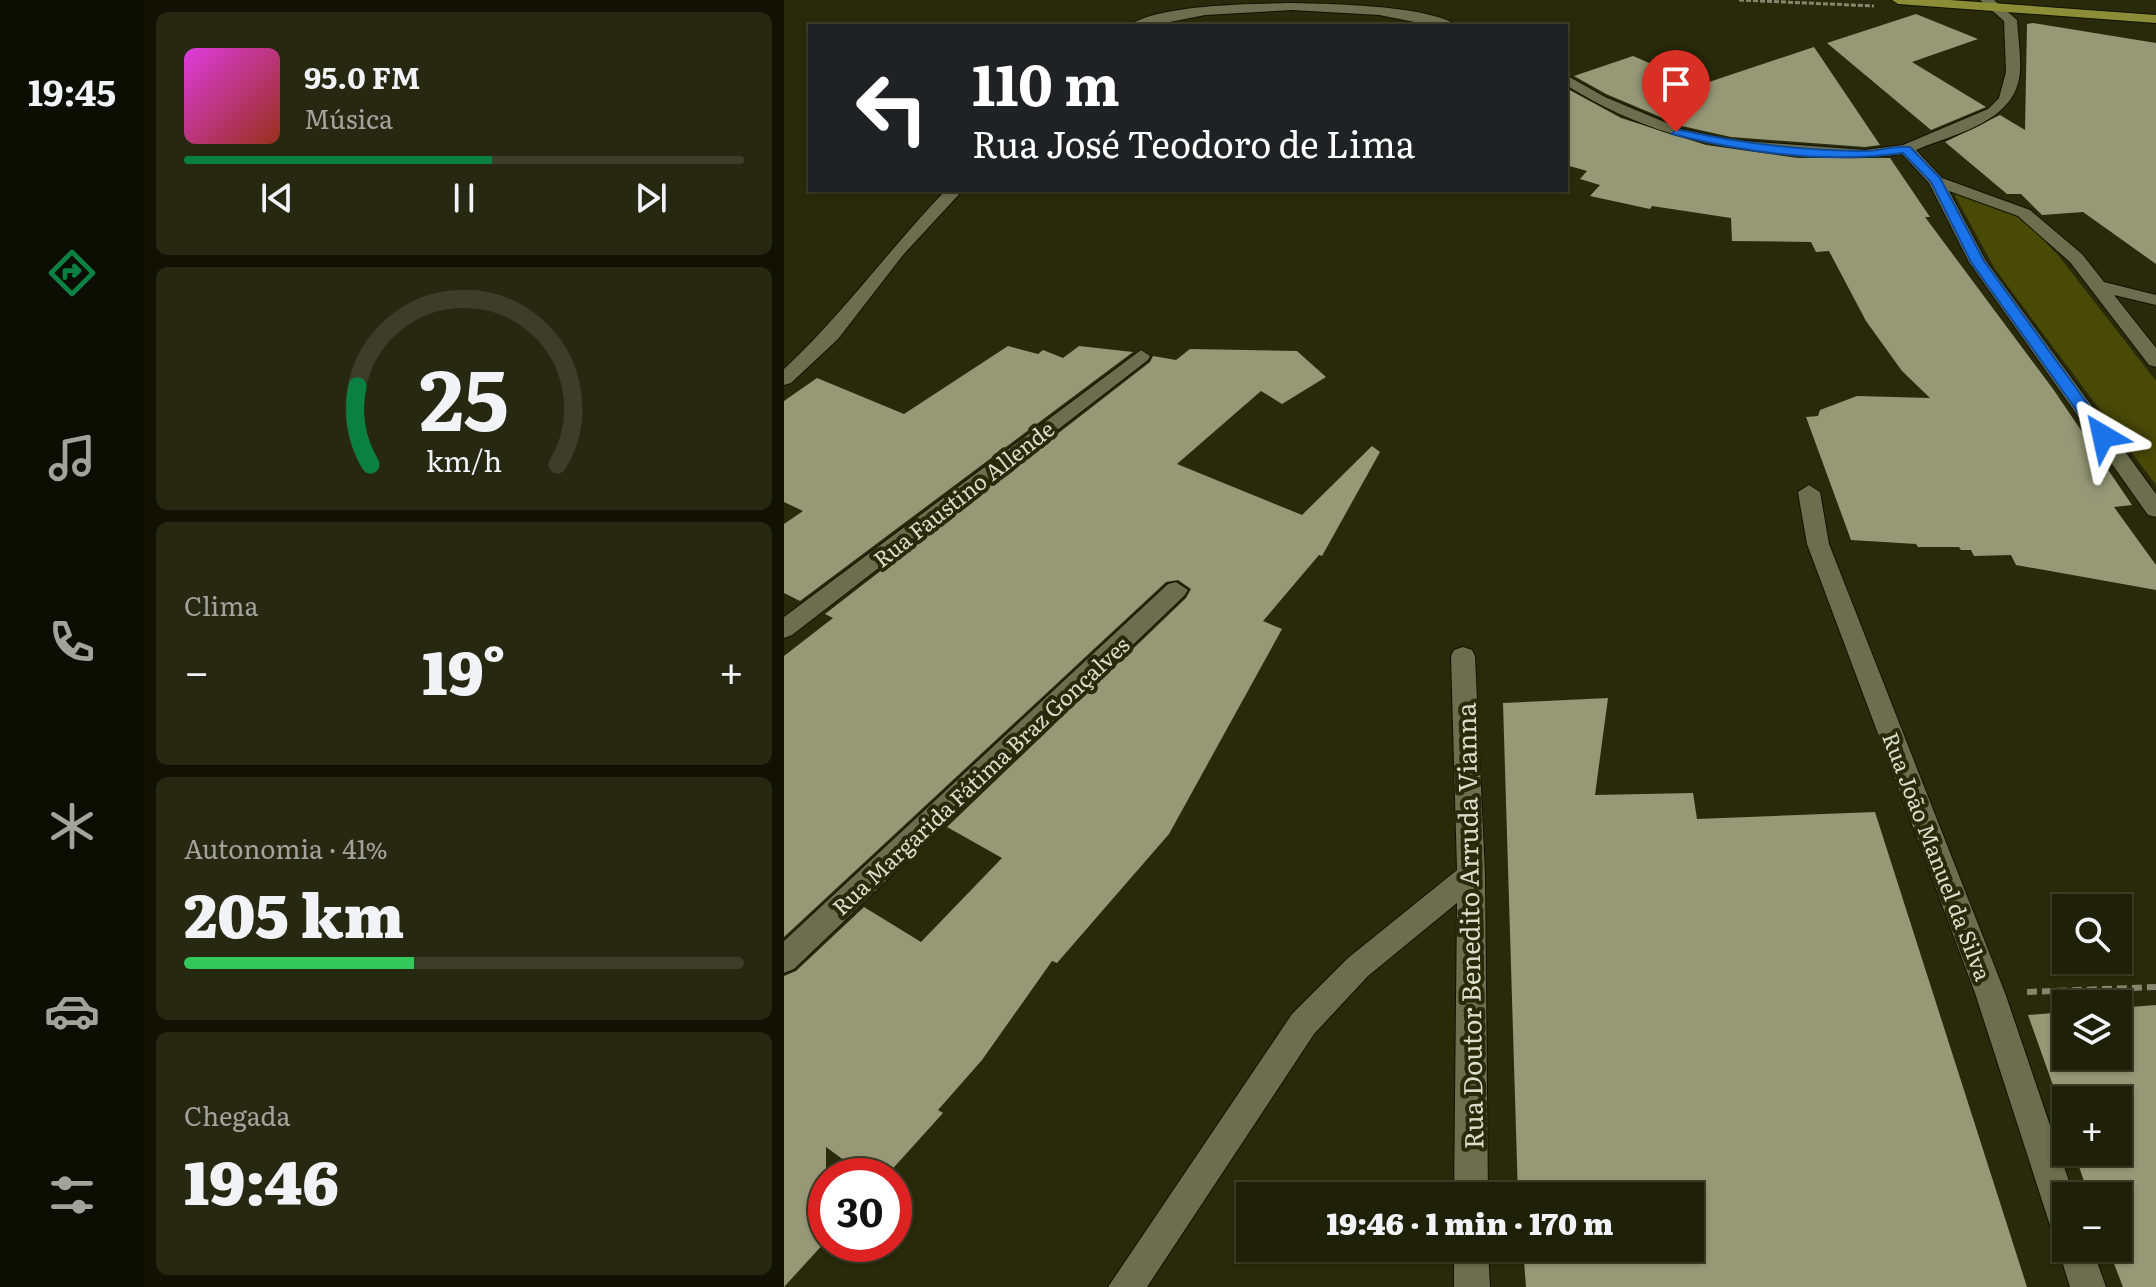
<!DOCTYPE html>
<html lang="pt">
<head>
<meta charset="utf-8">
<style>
	:root { --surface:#1f2008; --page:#272812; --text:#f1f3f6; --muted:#a1a39c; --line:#3c3e29; --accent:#0b8043 }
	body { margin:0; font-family:Literata,serif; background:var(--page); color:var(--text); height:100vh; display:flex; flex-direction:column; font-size:30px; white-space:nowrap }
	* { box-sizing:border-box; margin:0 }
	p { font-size:26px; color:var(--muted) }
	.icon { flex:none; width:44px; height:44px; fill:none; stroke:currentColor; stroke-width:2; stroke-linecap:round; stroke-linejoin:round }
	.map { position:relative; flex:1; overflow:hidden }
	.details { display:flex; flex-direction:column; gap:12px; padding:12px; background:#111204; width:640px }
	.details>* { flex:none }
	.top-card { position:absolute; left:24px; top:24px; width:760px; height:168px; border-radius:0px; box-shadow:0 2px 6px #0004,0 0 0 2px var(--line); background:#202124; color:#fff; overflow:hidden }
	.fabs { position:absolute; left:1268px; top:894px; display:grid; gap:16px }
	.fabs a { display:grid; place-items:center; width:80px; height:80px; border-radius:0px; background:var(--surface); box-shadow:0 2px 6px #0004,0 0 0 2px var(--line); font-size:40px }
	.speed { position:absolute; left:24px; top:1158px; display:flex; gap:16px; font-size:40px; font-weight:700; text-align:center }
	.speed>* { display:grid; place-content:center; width:104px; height:104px; border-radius:50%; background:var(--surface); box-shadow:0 2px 6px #0004,0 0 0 2px var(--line); line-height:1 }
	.speed .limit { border:12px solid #d22; background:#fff; color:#111 }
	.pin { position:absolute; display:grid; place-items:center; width:68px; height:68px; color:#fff; margin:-82px -34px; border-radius:50% 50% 50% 0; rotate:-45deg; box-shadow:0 0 8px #0007 }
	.pin .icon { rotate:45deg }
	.me { position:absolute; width:88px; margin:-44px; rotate:324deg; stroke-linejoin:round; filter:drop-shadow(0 0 6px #0008) }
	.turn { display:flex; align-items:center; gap:28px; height:168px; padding:0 32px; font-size:36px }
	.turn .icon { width:104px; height:104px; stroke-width:2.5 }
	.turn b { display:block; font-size:56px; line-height:68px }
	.big { font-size:60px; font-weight:800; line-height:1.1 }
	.details .card { flex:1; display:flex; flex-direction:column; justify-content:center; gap:12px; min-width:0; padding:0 28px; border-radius:12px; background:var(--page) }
	.details .dial { align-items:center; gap:0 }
	.dial svg { height:208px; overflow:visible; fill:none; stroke:var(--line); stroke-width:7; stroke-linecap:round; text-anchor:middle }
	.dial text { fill:var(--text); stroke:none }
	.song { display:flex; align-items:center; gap:24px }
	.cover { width:96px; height:96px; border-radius:12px; background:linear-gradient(135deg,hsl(300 70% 55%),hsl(10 70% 35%)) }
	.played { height:8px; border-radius:4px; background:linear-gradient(90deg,var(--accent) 55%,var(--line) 55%) }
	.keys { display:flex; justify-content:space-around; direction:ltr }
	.heat { display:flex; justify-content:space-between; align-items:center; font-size:44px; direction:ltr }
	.charge { height:12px; border-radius:6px; background:linear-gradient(90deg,#34c759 41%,var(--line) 0) }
	.trip { position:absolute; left:452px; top:1182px; width:468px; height:80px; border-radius:0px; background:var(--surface); box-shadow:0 2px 6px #0004,0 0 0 2px var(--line); font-weight:800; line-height:80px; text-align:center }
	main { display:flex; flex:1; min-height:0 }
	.tab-bar { display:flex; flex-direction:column; width:144px; justify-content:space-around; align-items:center; background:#0c0d03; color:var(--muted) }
	.tab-bar .icon { width:56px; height:56px }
	.tab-bar .active { color:var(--accent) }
	.tab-bar b { font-size:36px; color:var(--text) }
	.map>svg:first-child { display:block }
	.green { fill:#494a06 }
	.building { fill:#969876 }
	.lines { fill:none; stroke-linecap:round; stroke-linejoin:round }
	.minor-casing { stroke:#121200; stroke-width:2 }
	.major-casing { stroke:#121200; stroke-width:2 }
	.path-far1 { stroke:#84866d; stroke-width:3; stroke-dasharray:5 2; stroke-linecap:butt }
	.path { stroke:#84866d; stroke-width:6; stroke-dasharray:10 5; stroke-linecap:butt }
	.minor { fill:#6c6e4d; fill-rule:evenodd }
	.major { fill:#8b8e36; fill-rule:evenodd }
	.route { fill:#1a73e8; stroke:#114b97; stroke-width:2 }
	.labels { text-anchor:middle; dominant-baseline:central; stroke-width:8; stroke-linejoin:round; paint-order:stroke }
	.street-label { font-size:22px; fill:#dbddcb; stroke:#292a0a }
	.near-street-label { font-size:26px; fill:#dbddcb; stroke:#292a0a }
</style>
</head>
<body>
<main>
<nav class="tab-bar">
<b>19:45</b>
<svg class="icon active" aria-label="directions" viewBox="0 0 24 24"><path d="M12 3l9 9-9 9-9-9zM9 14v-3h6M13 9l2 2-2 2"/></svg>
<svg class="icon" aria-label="music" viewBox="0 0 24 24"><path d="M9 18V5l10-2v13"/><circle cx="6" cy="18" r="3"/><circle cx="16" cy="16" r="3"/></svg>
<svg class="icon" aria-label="phone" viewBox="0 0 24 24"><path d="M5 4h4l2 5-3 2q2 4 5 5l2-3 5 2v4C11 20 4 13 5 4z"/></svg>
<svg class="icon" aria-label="climate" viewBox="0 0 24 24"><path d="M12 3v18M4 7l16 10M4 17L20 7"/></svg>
<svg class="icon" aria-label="car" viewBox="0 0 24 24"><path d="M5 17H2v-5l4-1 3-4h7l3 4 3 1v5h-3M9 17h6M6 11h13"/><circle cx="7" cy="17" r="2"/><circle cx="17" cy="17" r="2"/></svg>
<svg class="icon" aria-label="filters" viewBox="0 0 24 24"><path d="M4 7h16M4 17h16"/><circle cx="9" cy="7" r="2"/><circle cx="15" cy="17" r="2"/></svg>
</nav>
<section class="details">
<div class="card">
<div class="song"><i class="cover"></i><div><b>95.0 FM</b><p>Música</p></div></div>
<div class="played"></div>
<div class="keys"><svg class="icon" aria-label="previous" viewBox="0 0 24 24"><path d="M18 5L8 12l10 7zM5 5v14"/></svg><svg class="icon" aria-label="pause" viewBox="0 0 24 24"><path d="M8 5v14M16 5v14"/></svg><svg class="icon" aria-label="next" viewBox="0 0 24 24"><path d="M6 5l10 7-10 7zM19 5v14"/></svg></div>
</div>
<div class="card dial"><svg viewBox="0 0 100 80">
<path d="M14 69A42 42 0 1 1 86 69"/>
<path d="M14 69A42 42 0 0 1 9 39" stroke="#0b8043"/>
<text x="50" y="56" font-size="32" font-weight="700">25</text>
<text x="50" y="72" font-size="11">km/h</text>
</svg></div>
<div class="card"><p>Clima</p>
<div class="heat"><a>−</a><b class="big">19°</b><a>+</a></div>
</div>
<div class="card"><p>Autonomia · 41%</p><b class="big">205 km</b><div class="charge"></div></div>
<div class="card"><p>Chegada</p><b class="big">19:46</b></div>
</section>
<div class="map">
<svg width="1372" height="1287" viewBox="0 0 1372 1287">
	<rect width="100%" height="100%" fill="#292a0a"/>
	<path class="green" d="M1169,192L1237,217L1274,255L1372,381V485L1211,269Z"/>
	<g class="building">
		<path d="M1132,14L1194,39L1128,62L1202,107L1147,130L1043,43Z"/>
		<path d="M1249,23L1372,43V264L1299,212L1258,215L1237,194H1223L1161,142L1216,115L1241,130L1243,24Z"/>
		<path d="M1030,47L1096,145L1081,147L947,137L898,126L822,94L790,76L849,56L916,85Z"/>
		<path d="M782,88L837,118L922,145L1014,158H1106L1146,217H1141L1269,389L1348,505L1330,507L1372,565V590L1232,565L1227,555L1190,556L1187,550H1177L1175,547H1134L1132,544L1067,540L1022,417L1034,416L1036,410L1073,396L1146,398L1118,371L1082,321L1045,251L1032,252L1027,242L948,241L947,218L868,206L866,209L806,196L816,185L796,179L803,171L782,165Z"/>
		<path d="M224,346L254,354L259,350L279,358L295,346L349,352L16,601L0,593V524L19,511L0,502V401L33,378L120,414Z"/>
		<path d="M406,349L513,351L542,377L498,404L477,391L393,464L518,515L588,446L596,452L538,556L535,555L479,621L498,629L385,834L273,963L268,961L198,1060L154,1110L159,1113L103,1175L80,1159L72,1169L42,1147V1241L0,1287V976L12,971L80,907L137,942L218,858L163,827L402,598L407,589L394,580L382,582L0,937V656L49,618L41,614L366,362L369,356L392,360Z"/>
		<path d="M824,698L811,795L909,793L913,819L1091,812L1243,1287H742L739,1248H906V1196H734L719,703Z"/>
		<path d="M1372,1005V1287H1339L1324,1248H1334V1196H1305L1290,1152H1334V1100H1282V1122L1244,1015L1282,1012V1056H1334V1008Z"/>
	</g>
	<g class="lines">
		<defs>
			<g id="minor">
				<path d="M1196,0H1210L1233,20C1234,37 1237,55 1236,71C1233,122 1172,133 1132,150L1158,178L1246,210L1298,254L1320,282L1372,295V305L1330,295L1372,348V367L1365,365L1286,262L1234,216L1165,191L1202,261L1372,494V517L1364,515L1185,262L1145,183L1118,154C1083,159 1050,157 1014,155C926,148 859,133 782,85V75L821,97L897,129L947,140L1081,150L1119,145L1204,109L1215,98L1222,72L1220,21Z"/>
				<path d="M508,3C545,4 645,5 674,26H651L595,15L508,10L421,15L366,26H344C374,4 469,4 508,3Z"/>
				<path d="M162,190H179L119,255L54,339L7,383L0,385V369C59,314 106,248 162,190Z"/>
				<path d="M357,350L366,356L364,360L8,635L0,638V617Z"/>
				<path d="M1025,485L1036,492L1045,544L1221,993L1290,1196H1282V1248H1308L1322,1287H1286L1274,1248L1278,1237L1270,1234L1265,1222L1191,993L1023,544L1014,492Z"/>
				<path d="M392,582L404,590L400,596L10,969L0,973V941L384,584Z"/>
				<path d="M679,647L688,650L691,656L701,875L704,1196H670L673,903L584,976L530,1034L363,1287H324L508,1014L564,958L673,870L667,656L670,650Z"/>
				<path d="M670,1248H704L706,1287H670Z"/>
			</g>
			<path id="major" d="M1108,0H1166L1372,15V23L1114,4Z"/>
		</defs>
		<use href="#minor" class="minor-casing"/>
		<use href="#major" class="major-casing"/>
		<path class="path-far1" d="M955,0L1090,6"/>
		<path class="path" d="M1243,992L1372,987"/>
		<use href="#minor" class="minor"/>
		<use href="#major" class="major"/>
	</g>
	<path class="route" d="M892,129C953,143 1014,150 1077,151C1093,152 1110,145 1126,147L1156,178L1200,261L1324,432V439H1313L1187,262L1147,182L1119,153C1042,164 963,153 888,134Z"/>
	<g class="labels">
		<g class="street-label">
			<text transform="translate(179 493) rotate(-38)">Rua Faustino Allende</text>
			<text transform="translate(196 775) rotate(-43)">Rua Margarida Fátima Braz Gonçalves</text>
			<text transform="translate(1154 856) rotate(69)">Rua João Manuel da Silva</text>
		</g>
		<g class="near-street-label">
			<text transform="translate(684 926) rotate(-91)">Rua Doutor Benedito Arruda Vianna</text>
		</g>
	</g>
</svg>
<div class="fabs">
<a><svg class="icon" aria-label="search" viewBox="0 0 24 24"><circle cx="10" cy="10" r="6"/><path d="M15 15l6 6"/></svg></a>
<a><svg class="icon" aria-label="layers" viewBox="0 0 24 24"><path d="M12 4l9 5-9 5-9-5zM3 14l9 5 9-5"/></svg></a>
<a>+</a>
<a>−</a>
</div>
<div class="speed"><div class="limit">30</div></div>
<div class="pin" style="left:892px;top:132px;background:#d93025"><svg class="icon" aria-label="arrive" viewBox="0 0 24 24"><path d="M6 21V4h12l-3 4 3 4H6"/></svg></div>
<svg class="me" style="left:1319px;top:436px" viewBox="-20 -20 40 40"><path d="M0-17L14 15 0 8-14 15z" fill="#1a73e8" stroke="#fff" stroke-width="4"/></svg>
<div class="trip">19:46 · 1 min · 170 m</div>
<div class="top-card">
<div class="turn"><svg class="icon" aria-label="left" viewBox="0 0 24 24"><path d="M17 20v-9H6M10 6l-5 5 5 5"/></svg><div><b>110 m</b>Rua José Teodoro de Lima</div></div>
</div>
</div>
</main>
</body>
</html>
